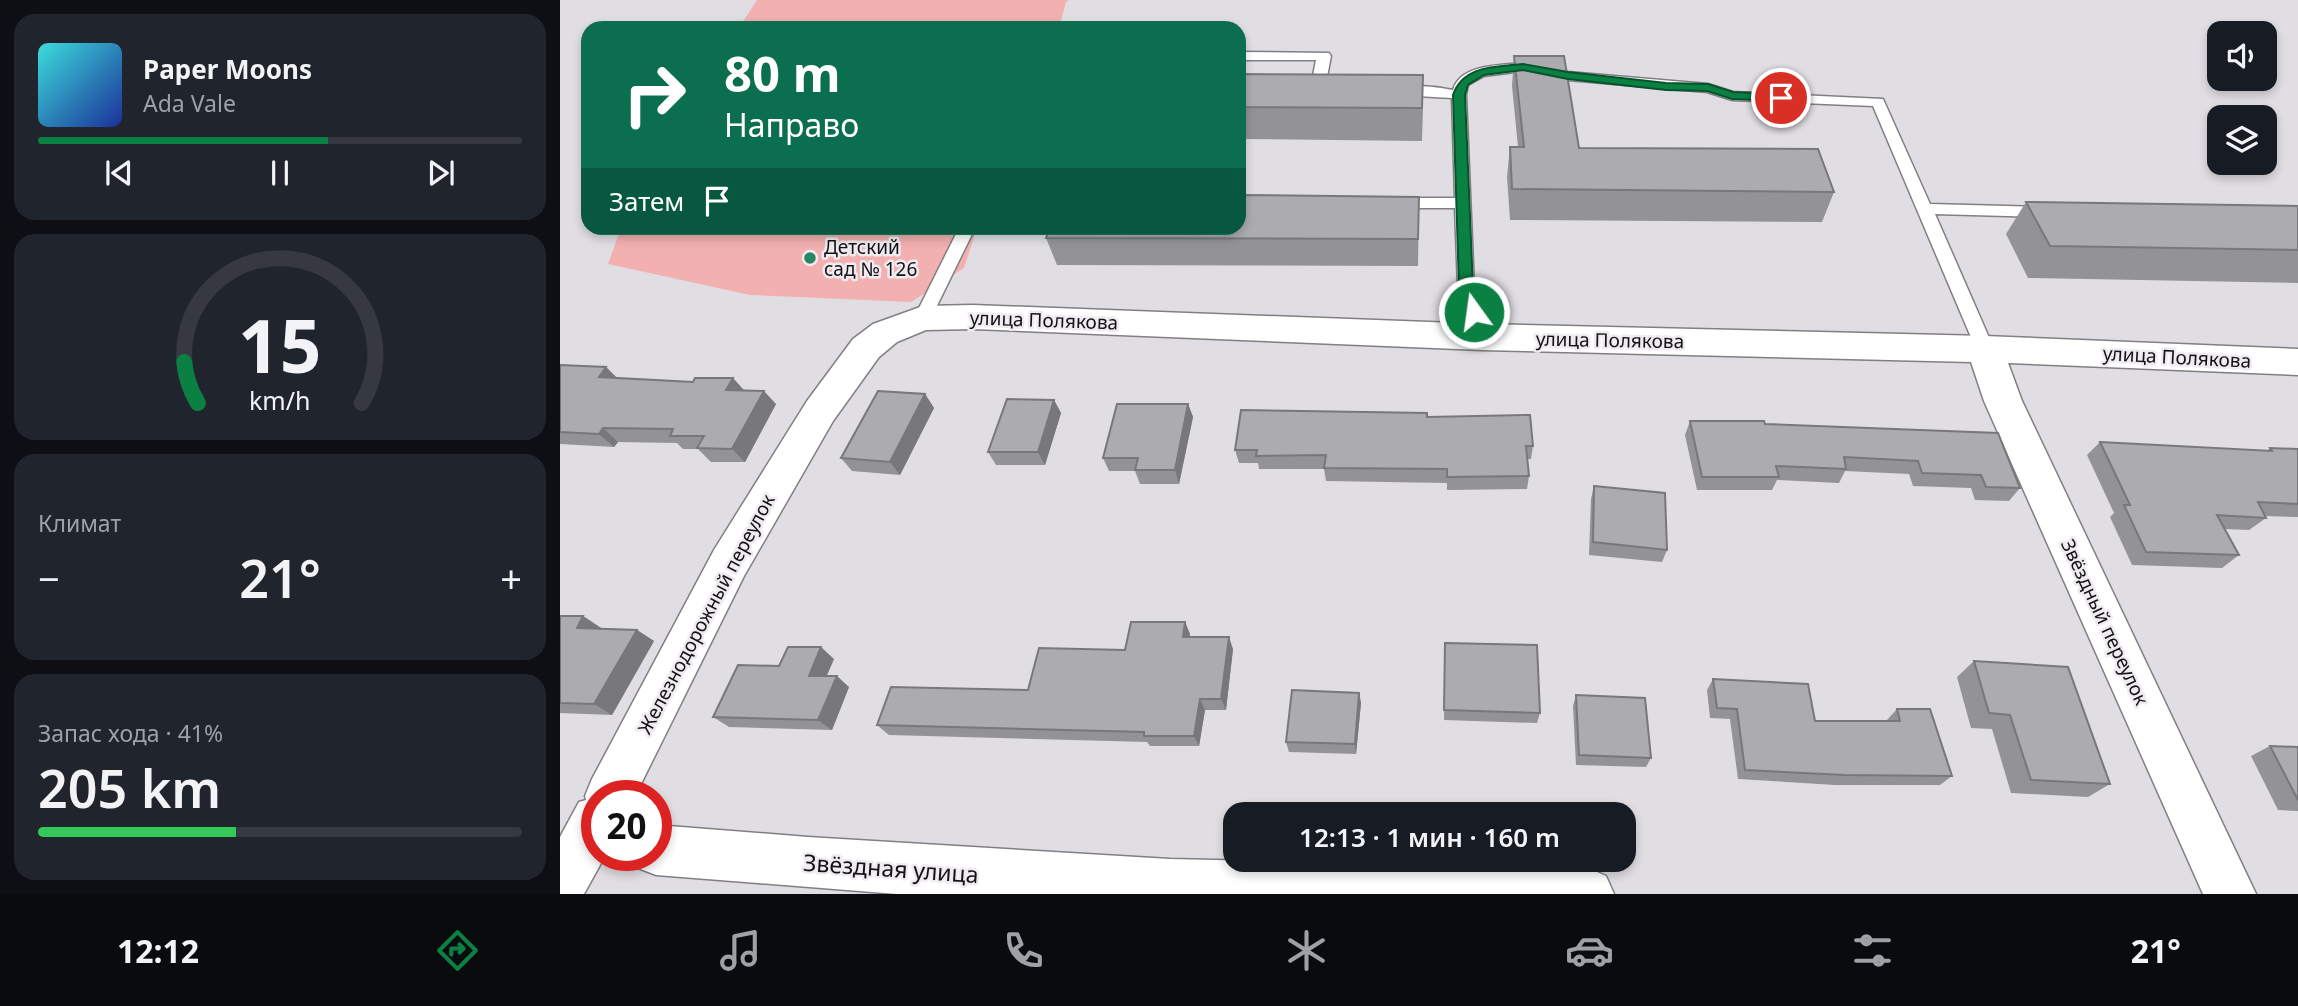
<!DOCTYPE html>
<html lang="ru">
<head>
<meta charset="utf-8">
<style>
	:root { --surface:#171b24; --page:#20242c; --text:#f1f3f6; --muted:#9ea1a6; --line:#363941; --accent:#0b8043 }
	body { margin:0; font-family:"Noto Sans",sans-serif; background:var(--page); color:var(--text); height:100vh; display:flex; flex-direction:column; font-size:26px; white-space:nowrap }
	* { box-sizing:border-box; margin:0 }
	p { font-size:23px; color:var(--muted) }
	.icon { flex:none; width:38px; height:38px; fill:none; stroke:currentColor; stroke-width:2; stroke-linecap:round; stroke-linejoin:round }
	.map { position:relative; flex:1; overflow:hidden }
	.sheet { display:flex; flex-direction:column; gap:14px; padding:14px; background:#0d0f14; width:560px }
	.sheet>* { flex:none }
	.hud { position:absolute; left:21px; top:21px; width:665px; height:214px; border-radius:21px; box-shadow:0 4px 10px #0003; background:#0b6e4f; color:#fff; overflow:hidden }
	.tools { position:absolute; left:1647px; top:21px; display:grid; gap:14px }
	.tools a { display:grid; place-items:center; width:70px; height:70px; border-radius:14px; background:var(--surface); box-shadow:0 4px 10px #0003; font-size:35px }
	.speed { position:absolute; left:21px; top:780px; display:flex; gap:14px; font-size:35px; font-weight:700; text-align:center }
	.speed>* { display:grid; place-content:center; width:91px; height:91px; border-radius:50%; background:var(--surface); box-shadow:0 4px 10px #0003; line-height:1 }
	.speed .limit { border:10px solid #d22; background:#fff; color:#111 }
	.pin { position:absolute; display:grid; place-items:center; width:60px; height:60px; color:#fff; margin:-30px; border:4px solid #fff; border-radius:50%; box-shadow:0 2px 7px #0007 }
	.me { position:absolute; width:77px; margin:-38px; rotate:346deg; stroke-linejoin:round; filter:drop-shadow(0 0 5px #0008) }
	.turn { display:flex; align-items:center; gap:24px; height:147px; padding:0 28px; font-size:32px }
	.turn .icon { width:91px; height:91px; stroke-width:2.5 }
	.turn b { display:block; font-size:49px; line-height:60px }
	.then { display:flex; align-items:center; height:66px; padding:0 28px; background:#0003; gap:14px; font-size:26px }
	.big { font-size:52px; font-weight:600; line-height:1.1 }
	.sheet .widget { flex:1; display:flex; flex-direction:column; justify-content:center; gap:10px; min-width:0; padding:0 24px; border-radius:21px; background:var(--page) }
	.sheet .dial { align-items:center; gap:0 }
	.dial svg { height:182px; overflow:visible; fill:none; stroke:var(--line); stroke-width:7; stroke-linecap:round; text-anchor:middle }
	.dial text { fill:var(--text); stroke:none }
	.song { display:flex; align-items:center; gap:21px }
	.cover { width:84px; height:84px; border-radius:10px; background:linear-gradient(135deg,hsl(180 70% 55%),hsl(230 70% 35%)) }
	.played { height:7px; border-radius:4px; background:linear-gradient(90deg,var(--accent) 60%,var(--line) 60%) }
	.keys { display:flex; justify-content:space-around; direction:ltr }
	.heat { display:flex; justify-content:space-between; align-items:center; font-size:38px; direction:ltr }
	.charge { height:10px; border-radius:5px; background:linear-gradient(90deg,#34c759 41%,var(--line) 0) }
	.trip { position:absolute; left:663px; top:802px; width:413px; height:70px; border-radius:21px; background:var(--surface); box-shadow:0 4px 10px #0003; font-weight:600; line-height:70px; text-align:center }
	.menu { display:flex; height:112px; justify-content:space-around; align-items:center; background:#090b0e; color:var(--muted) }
	.menu .icon { width:49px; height:49px }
	.menu .selected { color:var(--accent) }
	.menu b { font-size:32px; color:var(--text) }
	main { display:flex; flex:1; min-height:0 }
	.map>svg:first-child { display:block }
	.green { fill:#f2b0b0 }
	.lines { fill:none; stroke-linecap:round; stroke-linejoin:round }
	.lane-casing { stroke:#817f82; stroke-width:3 }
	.street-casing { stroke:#817f82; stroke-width:3 }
	.lane { fill:#fff; fill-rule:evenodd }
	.street { fill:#fff; fill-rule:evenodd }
	.wall { fill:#939397 }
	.shaded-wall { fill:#78787b }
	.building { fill:#ababb0; stroke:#78787b; stroke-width:2 }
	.route { fill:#0b8043; stroke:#07532c; stroke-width:2 }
	.poi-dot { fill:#268760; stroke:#efebf0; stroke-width:2.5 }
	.labels { text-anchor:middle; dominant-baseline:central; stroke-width:5; stroke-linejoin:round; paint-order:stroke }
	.poi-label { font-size:19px; fill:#131214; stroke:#efebf0; text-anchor:start }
	.street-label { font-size:19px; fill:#131214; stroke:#efebf0 }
	.near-street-label { font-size:23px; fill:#131214; stroke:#efebf0 }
</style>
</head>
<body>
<main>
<section class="sheet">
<div class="widget">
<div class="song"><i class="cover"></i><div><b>Paper Moons</b><p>Ada Vale</p></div></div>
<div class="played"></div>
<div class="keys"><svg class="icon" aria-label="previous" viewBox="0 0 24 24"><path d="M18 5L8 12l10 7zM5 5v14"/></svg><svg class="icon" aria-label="pause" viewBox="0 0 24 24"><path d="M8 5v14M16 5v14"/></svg><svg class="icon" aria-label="next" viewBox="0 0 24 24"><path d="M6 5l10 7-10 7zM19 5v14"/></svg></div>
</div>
<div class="widget dial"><svg viewBox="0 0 100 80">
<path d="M14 69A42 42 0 1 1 86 69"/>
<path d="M14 69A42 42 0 0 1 8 51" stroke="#0b8043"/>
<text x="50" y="56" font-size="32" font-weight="700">15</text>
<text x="50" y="72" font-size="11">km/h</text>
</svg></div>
<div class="widget"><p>Климат</p>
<div class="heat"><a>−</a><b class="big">21°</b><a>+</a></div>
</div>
<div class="widget"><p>Запас хода · 41%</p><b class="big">205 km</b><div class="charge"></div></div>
</section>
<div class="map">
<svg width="1738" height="894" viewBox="0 0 1738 894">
	<rect width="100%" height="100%" fill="#e1dee3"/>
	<g class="green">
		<path d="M197,0H509L506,2L499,28H174L180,26Z"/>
		<path d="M61,228H417L404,268L351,302L190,295L48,264Z"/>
	</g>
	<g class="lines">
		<defs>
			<g id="lane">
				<path d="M679,52L769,53L771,56L765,87L773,91L766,95L752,94L750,91L756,60H679Z"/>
				<path d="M963,63L1008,72L1148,84L1173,92L1323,99L1370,204L1484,207L1492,212L1484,217L1375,214L1434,349L1431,354H1419L1416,349L1313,106L1172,100L1147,92L1008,80L963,71L924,76L908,85L906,95L914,288L931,337L928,342H916L898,288L895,208H834L826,203L834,198H895L892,98L838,95L831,91C842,82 879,87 893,90C900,64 942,65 963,63Z"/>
				<path d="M399,228H415L369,322H357L354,318Z"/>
			</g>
			<g id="street">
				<path d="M413,305L922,324L1425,336L1738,349V375L1448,363L1462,401L1696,894H1643L1424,401L1411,362L922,350L413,329L366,330L337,342L319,357L273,421L184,576L75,796H37V856H45L24,894H0V837L19,802L26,800L25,796L32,779L154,550L247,401L293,339L313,324L363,306Z"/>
				<path d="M96,825L248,837L610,859L1028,868L1046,876L1054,894H337L96,875L78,868L73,856H96Z"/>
			</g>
		</defs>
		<use href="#lane" class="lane-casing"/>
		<use href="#street" class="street-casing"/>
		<use href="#lane" class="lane"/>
		<use href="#street" class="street"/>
	</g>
	<g class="wall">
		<path d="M954,56L1019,148L1274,192L1262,222L950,220L947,177L950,147H958L952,86Z"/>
		<path d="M679,74L863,108L862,141L679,139Z"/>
		<path d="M859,197L858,266L497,265L486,238Z"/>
		<path d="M1466,202L1738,206V283L1468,278L1446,234Z"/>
		<path d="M0,365L46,367L57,378L133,382L173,378L184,390L216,404L185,462H151L138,449H123L117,443L58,442L54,447L0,444Z"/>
		<path d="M365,394L374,408L340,475L292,471L281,458Z"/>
		<path d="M494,400L501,413L485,465H436L428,452Z"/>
		<path d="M628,404L633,417L619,484H580L575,471H549L543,458Z"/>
		<path d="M1130,421L1438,433L1460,488L1449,501L1415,500L1411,488L1353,486L1349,474L1285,471L1279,483L1217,480L1212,490H1137L1125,435Z"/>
		<path d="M1540,442L1707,451L1710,448L1738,449V517L1705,516L1706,518L1689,530L1665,529L1679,555L1662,568L1572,565L1550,517L1554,513L1527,455Z"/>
		<path d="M973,446L971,459H967L969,476L967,489L887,490V483L766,481L764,469H699L698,463H679L675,450Z"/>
		<path d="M1034,486L1107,550L1102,562L1029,555L1031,499Z"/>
		<path d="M0,616H23L41,628L77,630L94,641L52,715L0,713Z"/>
		<path d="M625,622L630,634V637L673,649L666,710H645L639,746H590L587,742L329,735L317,725L468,690L565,650Z"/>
		<path d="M885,643L980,713L977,723L884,720Z"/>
		<path d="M274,659L266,676L289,687L272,730L169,727L153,717L219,666Z"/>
		<path d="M1414,661L1550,784L1528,797L1451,793L1432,729L1411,728L1397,677Z"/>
		<path d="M1153,679L1255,721H1327V720L1337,709L1392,776L1380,785H1275L1178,779L1170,719L1150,718L1147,690Z"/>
		<path d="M799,693L801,703L796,754L729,752L726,742Z"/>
		<path d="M1016,695L1091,758L1086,767L1016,765L1013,706Z"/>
		<path d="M1710,746L1738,747V811L1718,810L1691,756Z"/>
	</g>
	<g class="shaded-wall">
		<path d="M46,367L60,381L39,377Z"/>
		<path d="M173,378L185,392L166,390Z"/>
		<path d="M204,391L216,404L185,462L172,449Z"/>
		<path d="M365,394L374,408L340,475L330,462Z"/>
		<path d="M494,400L501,413L485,465L478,452Z"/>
		<path d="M628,404L633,417L619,484L615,470Z"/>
		<path d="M43,428L58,442L54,447L39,434Z"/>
		<path d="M23,616L41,628L35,639L17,628Z"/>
		<path d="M625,622L630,634L628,649L623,637Z"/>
		<path d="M77,630L94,641L52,715L34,704Z"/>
		<path d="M669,637L673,649L666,710L661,699Z"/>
		<path d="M261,647L274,659L262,687L249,676Z"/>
		<path d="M277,676L289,687L272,730L258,720Z"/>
		<path d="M799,693L801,703L796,754L795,744Z"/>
		<path d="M640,699L645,710L639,746L634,736Z"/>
	</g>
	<g class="building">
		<path d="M954,56H1004L1019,148L1258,149L1274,192L952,189L950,147H964Z"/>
		<path d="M679,74L863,75L862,108L679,107Z"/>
		<path d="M679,195L859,197L858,239L486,238L490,228H679Z"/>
		<path d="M1466,202L1738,206V250L1490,246Z"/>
		<path d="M0,365L46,367L39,377L133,382L135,378H173L166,390L204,391L172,449L137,448L144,436H110L113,429L43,428L39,434L0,432Z"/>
		<path d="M318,391L365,394L330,462L281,458Z"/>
		<path d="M447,399L494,400L478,452H428Z"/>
		<path d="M557,404H628L615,470H575L578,458H543Z"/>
		<path d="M681,410L867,413V417L970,415L973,446H966L969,476L887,477V469L764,468L766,455L696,456L697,450H675Z"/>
		<path d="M1130,421H1204L1205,424L1438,433L1460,488L1426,487L1421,475L1362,473L1358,461L1284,457L1286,469L1216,466L1219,477H1142Z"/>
		<path d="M1540,442L1712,451L1710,448L1738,449V504L1698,502L1706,518L1657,515L1679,555L1586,552L1564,505H1570Z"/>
		<path d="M1034,486L1105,493L1107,550L1033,542Z"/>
		<path d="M0,616H23L17,628L77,630L34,704L0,703Z"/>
		<path d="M571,622H625L623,637H669L661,699H640L634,736H584V732L317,725L331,687L468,690L479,648L565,650Z"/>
		<path d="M885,643L977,645L980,713L884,710Z"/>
		<path d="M228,647H261L249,676H277L258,720L153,717L178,665L219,666Z"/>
		<path d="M1414,661L1508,667L1550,784L1471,780L1450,715L1429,713Z"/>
		<path d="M1153,679L1248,684L1255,721H1340L1337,709H1370L1392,776L1284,775L1185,770L1177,709L1157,708Z"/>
		<path d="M732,690L799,693L795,744L726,742Z"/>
		<path d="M1016,695L1085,698L1091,758L1019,755Z"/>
		<path d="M1710,746L1738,747V800Z"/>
	</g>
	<path class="route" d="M963,64L1008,72L1106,83L1148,84L1173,92L1221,94L1226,98L1221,101L1172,99L1147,91L1106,90L1008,79L963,70L924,75L908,85L905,95L913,288L921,312L914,317L907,312L899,288L893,95C903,65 936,67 963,64Z"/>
	<circle class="poi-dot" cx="250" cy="258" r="7"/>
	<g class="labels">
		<g class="poi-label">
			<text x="264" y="247">Детский<tspan x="264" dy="22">сад № 126</tspan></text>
		</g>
		<g class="street-label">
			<text transform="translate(484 320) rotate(2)">улица Полякова</text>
			<text transform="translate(1050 340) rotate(1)">улица Полякова</text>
			<text transform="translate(1617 357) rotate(3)">улица Полякова</text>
			<text transform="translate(146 614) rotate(-62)">Железнодорожный переулок</text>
			<text transform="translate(1545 622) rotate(65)">Звёздный переулок</text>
		</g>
		<g class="near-street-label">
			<text transform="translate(331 868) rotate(4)">Звёздная улица</text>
		</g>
	</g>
</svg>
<div class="tools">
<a><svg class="icon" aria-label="sound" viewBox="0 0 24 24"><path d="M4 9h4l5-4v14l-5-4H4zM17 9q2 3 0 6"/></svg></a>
<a><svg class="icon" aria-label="layers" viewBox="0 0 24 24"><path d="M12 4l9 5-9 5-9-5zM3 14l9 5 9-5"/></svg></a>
</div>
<div class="speed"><div class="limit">20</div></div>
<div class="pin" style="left:1221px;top:98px;background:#d93025"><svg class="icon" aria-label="arrive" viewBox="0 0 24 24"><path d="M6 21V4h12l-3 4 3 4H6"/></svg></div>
<svg class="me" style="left:914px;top:312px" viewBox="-20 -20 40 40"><circle r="17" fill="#0b8043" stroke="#fff" stroke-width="3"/><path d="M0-11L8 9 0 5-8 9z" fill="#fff"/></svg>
<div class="trip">12:13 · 1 мин · 160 m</div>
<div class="hud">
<div class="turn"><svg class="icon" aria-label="right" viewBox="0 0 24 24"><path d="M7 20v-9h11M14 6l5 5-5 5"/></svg><div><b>80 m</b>Направо</div></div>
<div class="then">Затем<svg class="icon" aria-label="arrive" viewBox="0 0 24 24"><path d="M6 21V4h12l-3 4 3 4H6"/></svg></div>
</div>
</div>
</main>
<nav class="menu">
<b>12:12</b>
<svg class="icon selected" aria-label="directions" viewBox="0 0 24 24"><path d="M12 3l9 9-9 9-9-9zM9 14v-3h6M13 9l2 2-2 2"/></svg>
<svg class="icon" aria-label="music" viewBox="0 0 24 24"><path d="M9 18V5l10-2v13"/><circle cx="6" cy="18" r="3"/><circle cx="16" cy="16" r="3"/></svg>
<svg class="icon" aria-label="phone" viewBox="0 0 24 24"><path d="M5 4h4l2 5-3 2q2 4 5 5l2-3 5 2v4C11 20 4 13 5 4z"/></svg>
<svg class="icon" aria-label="climate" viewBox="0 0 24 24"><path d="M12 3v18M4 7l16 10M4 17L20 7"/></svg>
<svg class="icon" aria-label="car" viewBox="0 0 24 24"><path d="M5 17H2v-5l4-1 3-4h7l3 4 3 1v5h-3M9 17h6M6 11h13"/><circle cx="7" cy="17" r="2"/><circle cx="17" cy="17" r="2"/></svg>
<svg class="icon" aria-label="filters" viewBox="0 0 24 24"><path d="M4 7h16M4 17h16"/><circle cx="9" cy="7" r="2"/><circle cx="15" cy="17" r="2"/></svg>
<b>21°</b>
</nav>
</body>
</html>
